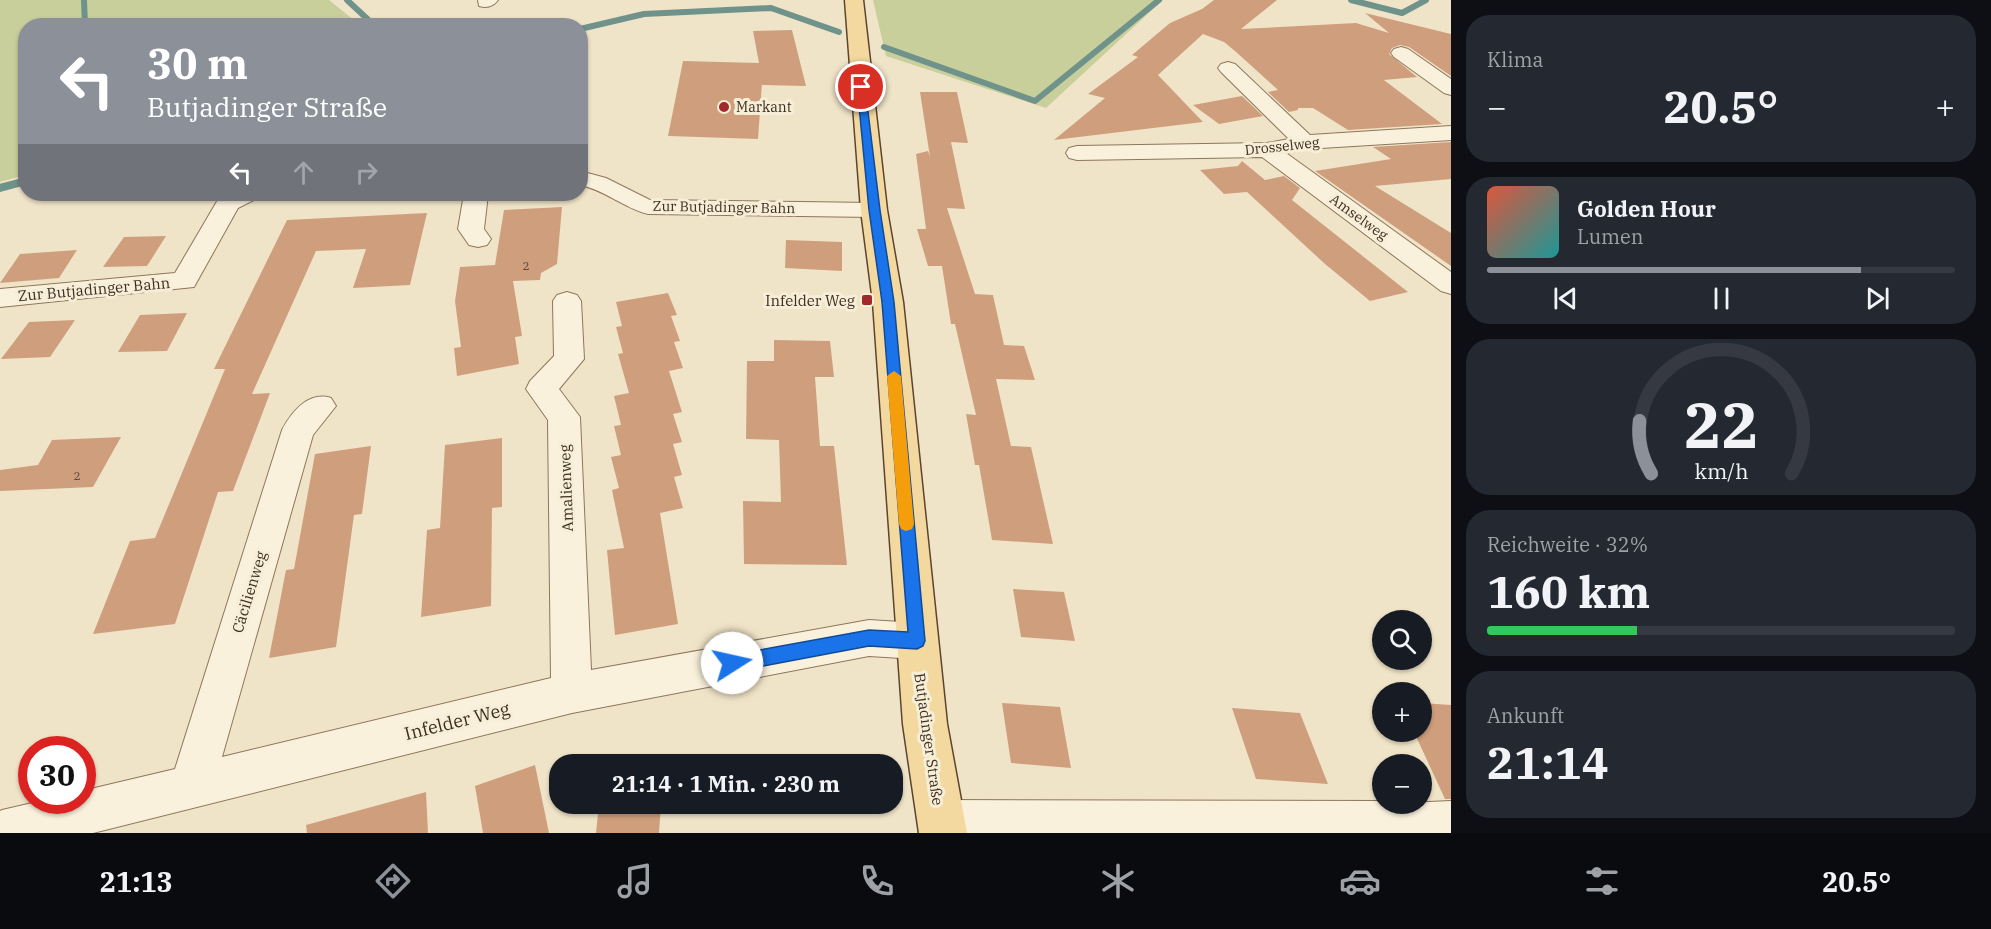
<!DOCTYPE html>
<html lang="de">
<head>
<meta charset="utf-8">
<style>
	:root { --surface:#171b24; --page:#242831; --text:#f1f3f6; --muted:#9ea1a6; --line:#363941; --accent:#8c9099 }
	body { margin:0; font-family:"IBM Plex Serif",serif; background:var(--page); color:var(--text); height:100vh; display:flex; flex-direction:column; font-size:22px; white-space:nowrap }
	* { box-sizing:border-box; margin:0 }
	p { font-size:20px; color:var(--muted) }
	.icon { flex:none; width:33px; height:33px; fill:none; stroke:currentColor; stroke-width:2; stroke-linecap:round; stroke-linejoin:round }
	.map { position:relative; flex:1; overflow:hidden }
	.panel { display:flex; flex-direction:column; gap:15px; padding:15px; background:#0d0f14; width:540px }
	.panel>* { flex:none }
	.hud { position:absolute; left:18px; top:18px; width:570px; height:183px; border-radius:24px; box-shadow:0 2px 4px #0004; background:#8c9099; color:#fff; overflow:hidden }
	.tools { position:absolute; left:1372px; top:610px; display:grid; gap:12px }
	.tools a { display:grid; place-items:center; width:60px; height:60px; border-radius:50%; background:var(--surface); box-shadow:0 2px 4px #0004; font-size:30px }
	.speed { position:absolute; left:18px; top:736px; display:flex; gap:12px; font-size:30px; font-weight:700; text-align:center }
	.speed>* { display:grid; place-content:center; width:78px; height:78px; border-radius:50%; background:var(--surface); box-shadow:0 2px 4px #0004; line-height:1 }
	.speed .limit { border:9px solid #d22; background:#fff; color:#111 }
	.pin { position:absolute; display:grid; place-items:center; width:51px; height:51px; color:#fff; margin:-26px; border:3px solid #fff; border-radius:50%; box-shadow:0 2px 6px #0007 }
	.me { position:absolute; width:66px; margin:-33px; rotate:80deg; stroke-linejoin:round; filter:drop-shadow(0 0 4px #0008) }
	.turn { display:flex; align-items:center; gap:21px; height:126px; padding:0 30px; font-size:27px }
	.turn .icon { width:78px; height:78px; stroke-width:2.5 }
	.turn b { display:block; font-size:42px; line-height:51px }
	.lanes { display:flex; align-items:center; height:57px; padding:0 30px; background:#0003; justify-content:center; gap:30px; direction:ltr }
	.lanes .off { opacity:.35 }
	.big { font-size:45px; font-weight:800; line-height:1.1 }
	.panel .widget { flex:1; display:flex; flex-direction:column; justify-content:center; gap:9px; min-width:0; padding:0 21px; border-radius:24px; background:var(--page) }
	.panel .dial { align-items:center; gap:0 }
	.dial svg { height:156px; overflow:visible; fill:none; stroke:var(--line); stroke-width:7; stroke-linecap:round; text-anchor:middle }
	.dial text { fill:var(--text); stroke:none }
	.song { display:flex; align-items:center; gap:18px }
	.cover { width:72px; height:72px; border-radius:9px; background:linear-gradient(135deg,hsl(10 70% 55%),hsl(180 70% 35%)) }
	.played { height:6px; border-radius:3px; background:linear-gradient(90deg,var(--accent) 80%,var(--line) 80%) }
	.keys { display:flex; justify-content:space-around; direction:ltr }
	.heat { display:flex; justify-content:space-between; align-items:center; font-size:33px; direction:ltr }
	.charge { height:9px; border-radius:4px; background:linear-gradient(90deg,#34c759 32%,var(--line) 0) }
	.trip { position:absolute; left:549px; top:754px; width:354px; height:60px; border-radius:24px; background:var(--surface); box-shadow:0 2px 4px #0004; font-weight:800; line-height:60px; text-align:center }
	.dock { display:flex; height:96px; justify-content:space-around; align-items:center; background:#090b0e; color:var(--muted) }
	.dock .icon { width:42px; height:42px }
	.dock .selected { color:var(--accent) }
	.dock b { font-size:27px; color:var(--text) }
	main { display:flex; flex:1; min-height:0 }
	.map>svg:first-child { display:block }
	.green { fill:#c9cf9b }
	.lines { fill:none; stroke-linecap:round; stroke-linejoin:round }
	.stream-far1 { stroke:#6f938a; stroke-width:6 }
	.stream { stroke:#6f938a; stroke-width:8 }
	.building { fill:#cf9f7d }
	.minor-casing { stroke:#8d765c; stroke-width:2 }
	.major-casing { stroke:#5b4430; stroke-width:3 }
	.minor { fill:#faf1dc; fill-rule:evenodd }
	.major { fill:#f3d9a0; fill-rule:evenodd }
	.route { fill:#1a73e8; stroke:#114b97; stroke-width:1.5 }
	.slow { fill:#f59e0b }
	.poi-dot { fill:#9e2a2b; stroke:#f7eed8; stroke-width:2 }
	.labels { text-anchor:middle; dominant-baseline:central; stroke-width:6; stroke-linejoin:round; paint-order:stroke }
	.number-label { font-size:12px; fill:#624a37 }
	.far-poi-label { font-size:14px; fill:#3d2e20; stroke:#f7eed8; text-anchor:start }
	.far-street-label { font-size:14px; fill:#3d2e20; stroke:#f7eed8 }
	.street-label { font-size:15px; fill:#3d2e20; stroke:#f7eed8 }
	.poi-label { font-size:15px; fill:#3d2e20; stroke:#f7eed8; text-anchor:end }
	.near-street-label { font-size:18px; fill:#3d2e20; stroke:#f7eed8 }
</style>
</head>
<body>
<main>
<div class="map">
<svg width="1451" height="833" viewBox="0 0 1451 833">
	<rect width="100%" height="100%" fill="#f0e4c8"/>
	<g class="green">
		<path d="M0,0H329L360,25L26,26L25,175L0,182Z"/>
		<path d="M873,0H1163L1046,108L886,56Z"/>
	</g>
	<g class="lines">
		<g class="stream-far1">
			<path d="M84,0L85,26"/>
			<path d="M347,0L375,26"/>
			<path d="M1351,0L1402,13L1426,0"/>
			<path d="M580,29L644,14L771,8L839,32"/>
			<path d="M884,47L1035,101L1159,0"/>
		</g>
		<path class="stream" d="M0,188L26,181"/>
	</g>
	<g class="building">
		<path d="M1214,0H1277L1241,29L1356,23L1389,33L1365,13L1451,34V76L1409,47L1400,45L1392,48L1389,54L1417,77L1384,80L1442,124L1348,130L1313,108H1298V110L1289,112L1268,92L1278,90L1235,51L1224,42L1203,34L1158,75L1203,122L1054,140L1105,98L1088,94L1138,57L1132,55L1170,23L1202,9Z"/>
		<path d="M792,30L806,86L762,85V83L758,139L668,136L683,61L759,63L753,31Z"/>
		<path d="M920,92H957L968,143L951,142L965,209L947,208L975,294L993,295L1004,345L1024,346L1035,380L996,379L1011,446L1031,447L1053,544L992,540L979,465H975L966,414L976,415L955,324H951L942,266H928L917,229H926L916,154L928,151L930,157Z"/>
		<path d="M1242,96L1263,116L1219,124L1193,105Z"/>
		<path d="M1451,142V179L1375,186L1451,233V266L1315,171L1391,159L1373,147Z"/>
		<path d="M1242,161L1265,180L1284,176L1300,188L1292,200L1408,292L1370,301L1325,264L1247,192L1224,194L1200,170L1238,166Z"/>
		<path d="M562,207L557,264L541,273L540,280L513,281L522,336L515,337L519,364L457,376L454,348L461,347L455,301L460,267L495,265L504,210Z"/>
		<path d="M427,213L410,285L353,288L366,249L316,251L252,394L270,393L233,491L218,492L175,624L93,634L130,541L155,538L225,369H214L287,220Z"/>
		<path d="M166,236L147,266L103,267L124,237Z"/>
		<path d="M786,240L842,242V271L785,268Z"/>
		<path d="M77,250L59,278L0,283L20,254Z"/>
		<path d="M668,293L677,315L671,316L680,341L674,342L683,368L669,371L682,412L673,414L682,442L673,444L682,475L674,477L683,508L660,513L678,624L615,635L607,550L624,548L612,490L619,488L611,457L621,455L614,426L621,425L614,396L629,393L618,354L623,353L616,327L622,326L616,302Z"/>
		<path d="M187,313L167,351L118,352L140,315Z"/>
		<path d="M75,320L50,357L1,359L29,322Z"/>
		<path d="M774,340L830,341L834,377H815L820,446H834L847,565L744,564L743,501L781,502L779,440L746,439L747,361H774Z"/>
		<path d="M121,437L93,487L0,491V470L38,465L52,440Z"/>
		<path d="M502,438V507L492,508L491,606L421,617L427,530L440,528L445,445Z"/>
		<path d="M371,446L362,514L354,515L336,647L269,658L286,570L294,569L315,454Z"/>
		<path d="M1013,589L1064,592L1075,641L1021,637Z"/>
		<path d="M1002,703L1060,707L1071,768L1011,763Z"/>
		<path d="M1422,703L1451,705V799H1445L1414,732H1422Z"/>
		<path d="M1232,708L1300,713L1328,784L1256,779Z"/>
		<path d="M604,760L663,761V765H603Z"/>
		<path d="M535,765L549,833H483L475,786Z"/>
		<path d="M426,792L428,833H307L306,825Z"/>
		<path d="M599,804H661L659,833H596Z"/>
	</g>
	<g class="lines">
		<defs>
			<g id="minor">
				<path d="M478,0H498C493,7 486,8 479,6Z"/>
				<path d="M1401,47L1408,49L1451,79V95L1444,93L1394,57L1391,53L1394,49Z"/>
				<path d="M1228,62L1235,64L1310,135L1451,126V140L1305,149L1286,153L1451,272V294L1441,291L1262,157L1077,160L1069,158L1066,153L1069,148L1077,146L1267,143L1289,139L1221,72L1218,68L1221,64Z"/>
				<path d="M580,171L606,178L650,200L874,203L883,205L886,210L883,215L874,217L648,214C624,208 605,190 580,185Z"/>
				<path d="M229,194H259L256,199L238,208L194,287L0,307V289L175,273L216,203L219,198Z"/>
				<path d="M464,194H488L484,229L491,239L487,245L478,247L469,245L458,229Z"/>
				<path d="M567,292L577,295L581,301L584,359L559,389L580,417L591,670L869,620L917,623L931,628L936,641L931,654L917,659L869,656L572,713L93,833H0V811L2,810L41,801H82V791L175,769L282,430C292,411 309,391 331,398L336,406L313,435L222,757L551,678L548,420L526,389L530,381L554,356L553,301L557,295Z"/>
				<path d="M941,800L1383,801V804L1451,801V833H923L918,823L925,807Z"/>
			</g>
			<path id="major" d="M845,0H863L887,210L903,302L947,724L967,833H919L903,724L873,302L861,210Z"/>
		</defs>
		<use href="#minor" class="minor-casing"/>
		<use href="#major" class="major-casing"/>
		<use href="#minor" class="minor"/>
		<use href="#major" class="major"/>
	</g>
	<path class="route" d="M857,85L865,87L880,210L894,302L925,641L923,646L917,649L869,646L732,672L726,669L723,663L726,658L732,655L869,630L908,632L882,302L869,210Z"/>
	<path class="slow" d="M894,371L901,376L914,524L912,529L906,531L901,529L899,524L887,376Z"/>
	<g class="poi-dot">
		<circle cx="724" cy="107" r="6"/>
		<rect x="861" y="294" width="12" height="12" rx="3"/>
	</g>
	<g class="labels">
		<g class="number-label">
			<text x="526" y="265">2</text>
			<text x="77" y="475">2</text>
		</g>
		<g class="far-poi-label">
			<text x="736" y="107">Markant</text>
		</g>
		<g class="far-street-label">
			<text transform="translate(1282 146) rotate(-6)">Drosselweg</text>
			<text transform="translate(724 207) rotate(1)">Zur Butjadinger Bahn</text>
			<text transform="translate(1359 217) rotate(36)">Amselweg</text>
		</g>
		<g class="street-label">
			<text transform="translate(94 289) rotate(-5)">Zur Butjadinger Bahn</text>
			<text transform="translate(566 488) rotate(-92)">Amalienweg</text>
			<text transform="translate(249 592) rotate(-73)">Cäcilienweg</text>
			<text transform="translate(929 739) rotate(82)">Butjadinger Straße</text>
		</g>
		<g class="poi-label">
			<text x="855" y="300">Infelder Weg</text>
		</g>
		<g class="near-street-label">
			<text transform="translate(457 721) rotate(-14)">Infelder Weg</text>
		</g>
	</g>
</svg>
<div class="tools">
<a><svg class="icon" aria-label="search" viewBox="0 0 24 24"><circle cx="10" cy="10" r="6"/><path d="M15 15l6 6"/></svg></a>
<a>+</a>
<a>−</a>
</div>
<div class="speed"><div class="limit">30</div></div>
<div class="pin" style="left:861px;top:87px;background:#d93025"><svg class="icon" aria-label="arrive" viewBox="0 0 24 24"><path d="M6 21V4h12l-3 4 3 4H6"/></svg></div>
<svg class="me" style="left:732px;top:663px" viewBox="-20 -20 40 40"><circle r="19" fill="#fff"/><path d="M0-13L10 11 0 6-10 11z" fill="#1a73e8"/></svg>
<div class="trip">21:14 · 1 Min. · 230 m</div>
<div class="hud">
<div class="turn"><svg class="icon" aria-label="left" viewBox="0 0 24 24"><path d="M17 20v-9H6M10 6l-5 5 5 5"/></svg><div><b>30 m</b>Butjadinger Straße</div></div>
<div class="lanes"><svg class="icon" aria-label="left" viewBox="0 0 24 24"><path d="M17 20v-9H6M10 6l-5 5 5 5"/></svg><svg class="icon off" aria-label="ahead" viewBox="0 0 24 24"><path d="M12 20V5M6 11l6-6 6 6"/></svg><svg class="icon off" aria-label="right" viewBox="0 0 24 24"><path d="M7 20v-9h11M14 6l5 5-5 5"/></svg></div>
</div>
</div>
<section class="panel">
<div class="widget"><p>Klima</p>
<div class="heat"><a>−</a><b class="big">20.5°</b><a>+</a></div>
</div>
<div class="widget">
<div class="song"><i class="cover"></i><div><b>Golden Hour</b><p>Lumen</p></div></div>
<div class="played"></div>
<div class="keys"><svg class="icon" aria-label="previous" viewBox="0 0 24 24"><path d="M18 5L8 12l10 7zM5 5v14"/></svg><svg class="icon" aria-label="pause" viewBox="0 0 24 24"><path d="M8 5v14M16 5v14"/></svg><svg class="icon" aria-label="next" viewBox="0 0 24 24"><path d="M6 5l10 7-10 7zM19 5v14"/></svg></div>
</div>
<div class="widget dial"><svg viewBox="0 0 100 80">
<path d="M14 69A42 42 0 1 1 86 69"/>
<path d="M14 69A42 42 0 0 1 8 42" stroke="#8c9099"/>
<text x="50" y="56" font-size="32" font-weight="700">22</text>
<text x="50" y="72" font-size="11">km/h</text>
</svg></div>
<div class="widget"><p>Reichweite · 32%</p><b class="big">160 km</b><div class="charge"></div></div>
<div class="widget"><p>Ankunft</p><b class="big">21:14</b></div>
</section>
</main>
<nav class="dock">
<b>21:13</b>
<svg class="icon selected" aria-label="directions" viewBox="0 0 24 24"><path d="M12 3l9 9-9 9-9-9zM9 14v-3h6M13 9l2 2-2 2"/></svg>
<svg class="icon" aria-label="music" viewBox="0 0 24 24"><path d="M9 18V5l10-2v13"/><circle cx="6" cy="18" r="3"/><circle cx="16" cy="16" r="3"/></svg>
<svg class="icon" aria-label="phone" viewBox="0 0 24 24"><path d="M5 4h4l2 5-3 2q2 4 5 5l2-3 5 2v4C11 20 4 13 5 4z"/></svg>
<svg class="icon" aria-label="climate" viewBox="0 0 24 24"><path d="M12 3v18M4 7l16 10M4 17L20 7"/></svg>
<svg class="icon" aria-label="car" viewBox="0 0 24 24"><path d="M5 17H2v-5l4-1 3-4h7l3 4 3 1v5h-3M9 17h6M6 11h13"/><circle cx="7" cy="17" r="2"/><circle cx="17" cy="17" r="2"/></svg>
<svg class="icon" aria-label="filters" viewBox="0 0 24 24"><path d="M4 7h16M4 17h16"/><circle cx="9" cy="7" r="2"/><circle cx="15" cy="17" r="2"/></svg>
<b>20.5°</b>
</nav>
</body>
</html>
